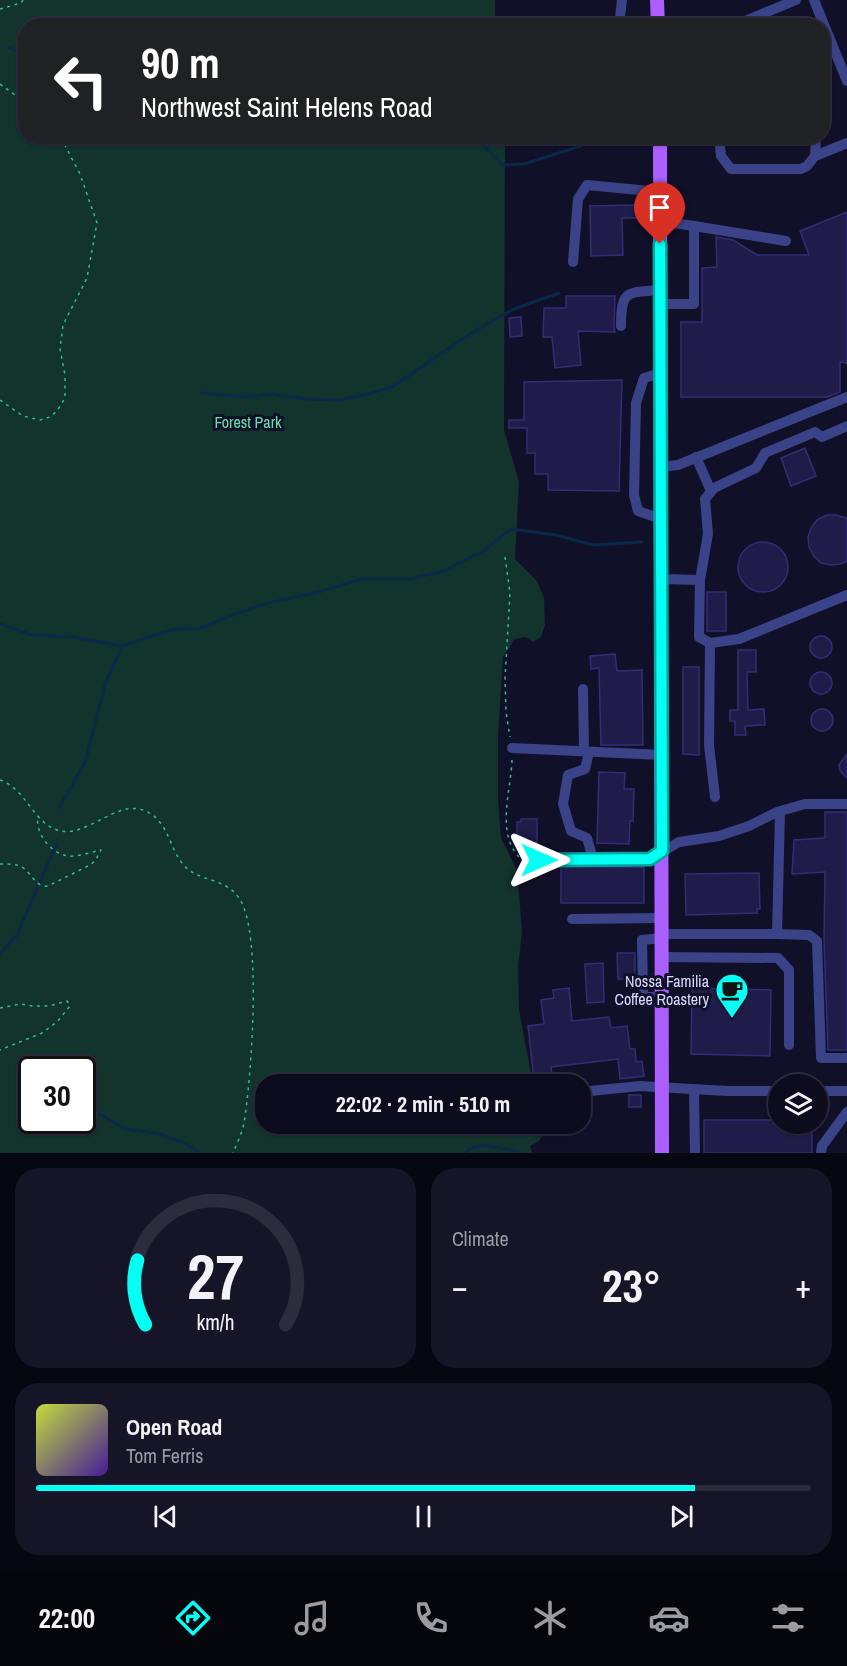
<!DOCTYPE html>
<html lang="en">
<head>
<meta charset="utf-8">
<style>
	:root { --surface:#0d0c1f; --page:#161528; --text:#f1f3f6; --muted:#9a9ba4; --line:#2d2c3d; --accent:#04fff4 }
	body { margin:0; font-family:"Archivo Narrow",sans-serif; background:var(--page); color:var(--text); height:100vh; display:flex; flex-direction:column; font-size:22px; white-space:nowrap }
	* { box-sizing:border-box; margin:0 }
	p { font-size:20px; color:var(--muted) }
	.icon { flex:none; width:33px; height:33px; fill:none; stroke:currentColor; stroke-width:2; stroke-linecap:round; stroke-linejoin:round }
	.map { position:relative; height:1153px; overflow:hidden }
	.sheet { display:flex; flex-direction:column; gap:15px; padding:15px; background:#070711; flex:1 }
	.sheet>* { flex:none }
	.hud { position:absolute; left:18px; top:18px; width:812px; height:126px; border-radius:24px; box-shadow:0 2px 4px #0004,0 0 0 2px var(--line); background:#202124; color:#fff; overflow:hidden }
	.controls { position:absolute; left:768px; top:1074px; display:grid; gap:12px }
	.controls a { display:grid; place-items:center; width:60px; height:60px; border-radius:50%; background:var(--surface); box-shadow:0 2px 4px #0004,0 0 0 2px var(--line); font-size:30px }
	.speed { position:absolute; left:18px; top:1056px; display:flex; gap:12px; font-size:30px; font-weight:700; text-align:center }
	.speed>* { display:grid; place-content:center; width:78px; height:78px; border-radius:50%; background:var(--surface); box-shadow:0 2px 4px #0004,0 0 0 2px var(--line); line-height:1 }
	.speed .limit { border:3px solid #111; border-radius:9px; background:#fff; color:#111 }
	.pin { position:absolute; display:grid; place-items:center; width:51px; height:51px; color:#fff; margin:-62px -26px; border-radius:50% 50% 50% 0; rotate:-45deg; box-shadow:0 0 6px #0007 }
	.pin .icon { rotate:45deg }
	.me { position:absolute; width:66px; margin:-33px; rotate:90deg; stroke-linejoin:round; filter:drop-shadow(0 0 4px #0008) }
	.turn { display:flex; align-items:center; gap:21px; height:126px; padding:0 24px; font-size:27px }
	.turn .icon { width:78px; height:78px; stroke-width:2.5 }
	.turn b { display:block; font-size:42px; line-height:51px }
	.big { font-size:45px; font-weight:800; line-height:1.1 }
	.sheet .widget { flex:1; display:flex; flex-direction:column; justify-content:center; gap:9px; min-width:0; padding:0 21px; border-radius:24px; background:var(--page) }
	.sheet .dial { align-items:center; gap:0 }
	.dial svg { height:156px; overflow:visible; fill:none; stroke:var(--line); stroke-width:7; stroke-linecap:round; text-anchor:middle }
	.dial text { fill:var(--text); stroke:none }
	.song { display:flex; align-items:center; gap:18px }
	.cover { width:72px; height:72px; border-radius:9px; background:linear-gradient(135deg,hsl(70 70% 55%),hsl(260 70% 35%)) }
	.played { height:6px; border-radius:3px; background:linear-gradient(90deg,var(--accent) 85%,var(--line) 85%) }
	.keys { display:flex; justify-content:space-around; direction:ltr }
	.heat { display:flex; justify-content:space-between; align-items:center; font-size:33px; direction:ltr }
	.sheet .tiles { flex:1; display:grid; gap:15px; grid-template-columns:1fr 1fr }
	.widget:last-child { grid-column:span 2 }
	.trip { position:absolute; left:255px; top:1074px; width:336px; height:60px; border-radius:24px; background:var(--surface); box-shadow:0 2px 4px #0004,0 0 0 2px var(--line); font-weight:800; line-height:60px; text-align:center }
	.dock { display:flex; height:96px; justify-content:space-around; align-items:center; background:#05050c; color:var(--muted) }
	.dock .icon { width:42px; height:42px }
	.dock .active { color:var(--accent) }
	.dock b { font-size:27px; color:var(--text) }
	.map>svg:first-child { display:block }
	.green { fill:#13332d; fill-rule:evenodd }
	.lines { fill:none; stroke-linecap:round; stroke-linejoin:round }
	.stream { stroke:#0a2948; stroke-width:3 }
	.building { fill:#1f1c4a; stroke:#322e76; stroke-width:1.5 }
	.path { stroke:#2fbc9f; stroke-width:1.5; stroke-dasharray:3 4.5; stroke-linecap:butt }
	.minor { stroke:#3b4388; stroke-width:10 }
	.major { stroke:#ac5fff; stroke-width:14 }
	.route-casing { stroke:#03a69f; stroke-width:15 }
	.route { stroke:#04fff4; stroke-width:10 }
	.labels { text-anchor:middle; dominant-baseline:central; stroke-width:6; stroke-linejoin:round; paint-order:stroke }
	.park-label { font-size:16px; fill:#62e1af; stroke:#111029 }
	.poi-label { font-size:16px; fill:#d8d9ff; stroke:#111029; text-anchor:end }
</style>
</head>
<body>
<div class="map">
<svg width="847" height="1153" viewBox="0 0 847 1153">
	<rect width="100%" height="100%" fill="#111029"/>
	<path class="green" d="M0,0H495V25L26,26V136L505,137L504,430L519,482L515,559L537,581L544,598L545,625L541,637L533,642L525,637L515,639L503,657L498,737V799L501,838L517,870L522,932L518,966L519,1010L533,1084H266V1124H543L545,1131L539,1141L530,1146L532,1153H0ZM32,1070H82V1120H32Z"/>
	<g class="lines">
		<g class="stream">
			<path d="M9,47L26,56"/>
			<path d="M474,136L503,165L524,164L581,146"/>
			<path d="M202,393L245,397L270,394L307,399L338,400L365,395L392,387L473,332L514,309L559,293"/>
			<path d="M0,624L32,635L72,637L123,646L171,630L201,628L233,615L268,603L319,592L361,579H410L443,571L483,551L511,529L556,535L593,545L642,542"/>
			<path d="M59,808L85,762L106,681L123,646"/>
			<path d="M0,954L17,935L56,845"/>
			<path d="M87,1107L126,1129L160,1134L184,1143L201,1153"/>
			<path d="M465,1153C477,1139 499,1148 515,1151"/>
		</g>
	</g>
	<g class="building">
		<path d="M636,205V218H622L623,255L591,256L590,206Z"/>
		<path d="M847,212V363L840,362V392L827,397H681V322H702V268L717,267L716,237L733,240L757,255H809L800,231Z"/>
		<path d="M566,296H615L614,326L615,332L578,331L581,365L555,368L552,337H543L544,308H566Z"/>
		<path d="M521,317L522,336L510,337L509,318Z"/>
		<path d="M622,380L619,491L548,490V474H535V453H527V428H509V420H524V382Z"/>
		<path d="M805,448L816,476L791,486L781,458Z"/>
		<path d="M826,515H836L847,518V561L841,564L831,565L821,563L814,556L809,547L808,537L811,528L817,520Z"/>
		<circle cx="763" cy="567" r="25"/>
		<rect x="707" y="592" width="19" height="39"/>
		<circle cx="821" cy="647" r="11"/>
		<path d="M738,650H756V672H747L748,710L764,709L765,725L745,726L746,735H735V721H730V710H738Z"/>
		<path d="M615,654L617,671L642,670L643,745H601L599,668L591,669L590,656Z"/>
		<path d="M683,667H699V755L683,754Z"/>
		<circle cx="821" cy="683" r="11"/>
		<circle cx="822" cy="720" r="11"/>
		<path d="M847,754V778L840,771L839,765Z"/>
		<path d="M599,772L625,773L624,789H634L633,821H630L629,844L597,843Z"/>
		<path d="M825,812H847V1050H828L824,940L825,872L792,874L794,840L825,838Z"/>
		<path d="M521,819H537V851L517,850V822H521Z"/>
		<rect x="561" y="867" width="83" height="36"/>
		<path d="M759,873L760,909H757V913L686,915L685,874Z"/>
		<path d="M617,953H635V979H618Z"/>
		<path d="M603,963L604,1002L587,1003L585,964Z"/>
		<path d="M569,988L572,1021L609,1017L611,1028L627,1026L630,1049H635L636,1062L642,1061L644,1076L620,1079L618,1059L551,1067L553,1084H537V1081H534L528,1026L544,1024L541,1000L554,998L553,990Z"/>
		<path d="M692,988L771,990L770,1056L691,1054Z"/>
		<rect x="629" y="1095" width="12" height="12"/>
		<path d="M704,1120H778V1124H812V1153H704Z"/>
	</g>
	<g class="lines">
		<g class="path">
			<path d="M0,9L21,3L23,0"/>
			<path d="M0,84L26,103"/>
			<path d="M0,400L23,416L40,420L50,417L57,411L65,398V375L60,349L63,325L87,278L97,223L80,174L60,136"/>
			<path d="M505,557L510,593L505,679L506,712L510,737"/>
			<path d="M512,760C511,791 495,835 521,859H529"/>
			<path d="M0,780C27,790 32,821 57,830C84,840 116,800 143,810C168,819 168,845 182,863C197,883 224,876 239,898C263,932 251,1080 244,1123C242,1133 237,1143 233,1153"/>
			<path d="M0,864C7,864 14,864 20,866C32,872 35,888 48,886L90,865L95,861L101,850C91,852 78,857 68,856C50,853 35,833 38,816"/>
			<path d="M0,1008L20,1004L33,1006H49L67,1001L70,1006L57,1022L42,1033L0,1050"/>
		</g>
		<g class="minor">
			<path d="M814,0L847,81"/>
			<path d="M619,26L622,0"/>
			<path d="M733,26L796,0"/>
			<path d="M719,136L721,156L731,169H801L807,166L815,156L816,136"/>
			<path d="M815,156L847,143"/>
			<path d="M660,221L694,226V304H660"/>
			<path d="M694,226L786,241"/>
			<path d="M573,262L578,199L587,185L660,192"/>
			<path d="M621,326C621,289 627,293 660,290"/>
			<path d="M661,373L644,378L636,403L634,495L638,511L661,519"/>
			<path d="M696,457L711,491"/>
			<path d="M661,467L678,465L847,397"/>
			<path d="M661,579L700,580"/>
			<path d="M710,643L739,639L847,595"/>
			<path d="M583,689L584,751"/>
			<path d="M512,748L662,755"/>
			<path d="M589,752L585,769L568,775L563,804L571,831L587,838L593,859"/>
			<path d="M715,797L709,745L710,643L699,637L700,580L708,534L705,499L714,488L756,468L765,453L815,432L822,437L847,426"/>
			<path d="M539,860L650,859L679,842L719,836L749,826L777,812L805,804H847"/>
			<path d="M572,919L662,918"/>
			<path d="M662,934H777L780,812"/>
			<path d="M777,934L809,935L817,941L821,1058H847"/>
			<path d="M662,938L642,940L643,997H662"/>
			<path d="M662,957L778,958L789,970V1045"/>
			<path d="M694,1089L695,1153"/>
			<path d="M818,1091H847"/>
			<path d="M580,1092L640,1086L727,1091H778"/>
			<path d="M821,1153L822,1146L847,1112"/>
		</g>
		<g class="major">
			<path d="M657,0L658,26"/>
			<path d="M660,136L662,1153"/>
		</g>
	</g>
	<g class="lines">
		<defs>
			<path id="route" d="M539,860L650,859L662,851L660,244"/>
		</defs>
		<use href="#route" class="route-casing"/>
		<use href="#route" class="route"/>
	</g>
	<defs>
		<symbol id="cafe-pin" viewBox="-11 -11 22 30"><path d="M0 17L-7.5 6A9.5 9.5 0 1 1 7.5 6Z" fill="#04fff4" stroke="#111029"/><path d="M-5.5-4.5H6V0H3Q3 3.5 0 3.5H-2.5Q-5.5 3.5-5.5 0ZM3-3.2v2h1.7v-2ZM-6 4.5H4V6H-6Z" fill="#111"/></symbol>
	</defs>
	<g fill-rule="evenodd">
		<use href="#cafe-pin" x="713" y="971" width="38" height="52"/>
	</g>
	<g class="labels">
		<g class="park-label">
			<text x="248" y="422">Forest Park</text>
		</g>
		<g class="poi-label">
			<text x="709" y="981">Nossa Familia<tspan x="709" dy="18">Coffee Roastery</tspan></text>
		</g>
	</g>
</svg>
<div class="controls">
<a><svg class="icon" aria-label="layers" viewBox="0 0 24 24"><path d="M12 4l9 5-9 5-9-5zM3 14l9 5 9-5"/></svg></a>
</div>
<div class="speed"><div class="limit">30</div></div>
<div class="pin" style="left:660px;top:244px;background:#d93025"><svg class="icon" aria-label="arrive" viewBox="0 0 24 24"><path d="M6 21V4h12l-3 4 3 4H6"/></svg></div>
<svg class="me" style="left:539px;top:860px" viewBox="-20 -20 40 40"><path d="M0-17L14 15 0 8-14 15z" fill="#04fff4" stroke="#fff" stroke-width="4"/></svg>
<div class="trip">22:02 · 2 min · 510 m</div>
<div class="hud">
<div class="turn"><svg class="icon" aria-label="left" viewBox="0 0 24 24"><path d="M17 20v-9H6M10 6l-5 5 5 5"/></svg><div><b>90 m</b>Northwest Saint Helens Road</div></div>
</div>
</div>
<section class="sheet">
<div class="tiles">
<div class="widget dial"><svg viewBox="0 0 100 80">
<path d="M14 69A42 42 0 1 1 86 69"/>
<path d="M14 69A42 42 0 0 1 10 36" stroke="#04fff4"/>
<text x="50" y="56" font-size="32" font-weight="700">27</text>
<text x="50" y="72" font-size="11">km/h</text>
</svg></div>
<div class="widget"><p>Climate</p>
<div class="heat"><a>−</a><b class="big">23°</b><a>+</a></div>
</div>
<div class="widget">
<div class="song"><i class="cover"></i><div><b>Open Road</b><p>Tom Ferris</p></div></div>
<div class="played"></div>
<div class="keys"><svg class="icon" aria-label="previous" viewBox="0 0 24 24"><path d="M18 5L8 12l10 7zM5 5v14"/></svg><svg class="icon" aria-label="pause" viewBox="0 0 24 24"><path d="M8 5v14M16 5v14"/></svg><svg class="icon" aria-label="next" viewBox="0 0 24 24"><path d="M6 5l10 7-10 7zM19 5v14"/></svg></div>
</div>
</div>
</section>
<nav class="dock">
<b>22:00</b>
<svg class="icon active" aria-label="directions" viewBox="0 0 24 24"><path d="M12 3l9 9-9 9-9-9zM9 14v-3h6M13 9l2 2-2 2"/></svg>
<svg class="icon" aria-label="music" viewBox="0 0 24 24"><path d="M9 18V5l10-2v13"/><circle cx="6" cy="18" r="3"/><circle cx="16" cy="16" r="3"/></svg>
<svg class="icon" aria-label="phone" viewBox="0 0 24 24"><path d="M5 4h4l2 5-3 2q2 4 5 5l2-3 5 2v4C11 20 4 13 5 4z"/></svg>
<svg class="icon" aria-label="climate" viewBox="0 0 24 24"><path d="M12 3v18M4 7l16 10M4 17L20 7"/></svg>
<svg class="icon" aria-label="car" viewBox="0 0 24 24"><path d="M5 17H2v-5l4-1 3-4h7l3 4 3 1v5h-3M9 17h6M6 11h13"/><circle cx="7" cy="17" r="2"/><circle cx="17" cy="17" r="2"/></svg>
<svg class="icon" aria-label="filters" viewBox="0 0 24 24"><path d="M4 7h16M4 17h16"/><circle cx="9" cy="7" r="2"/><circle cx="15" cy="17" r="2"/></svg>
</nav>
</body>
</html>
